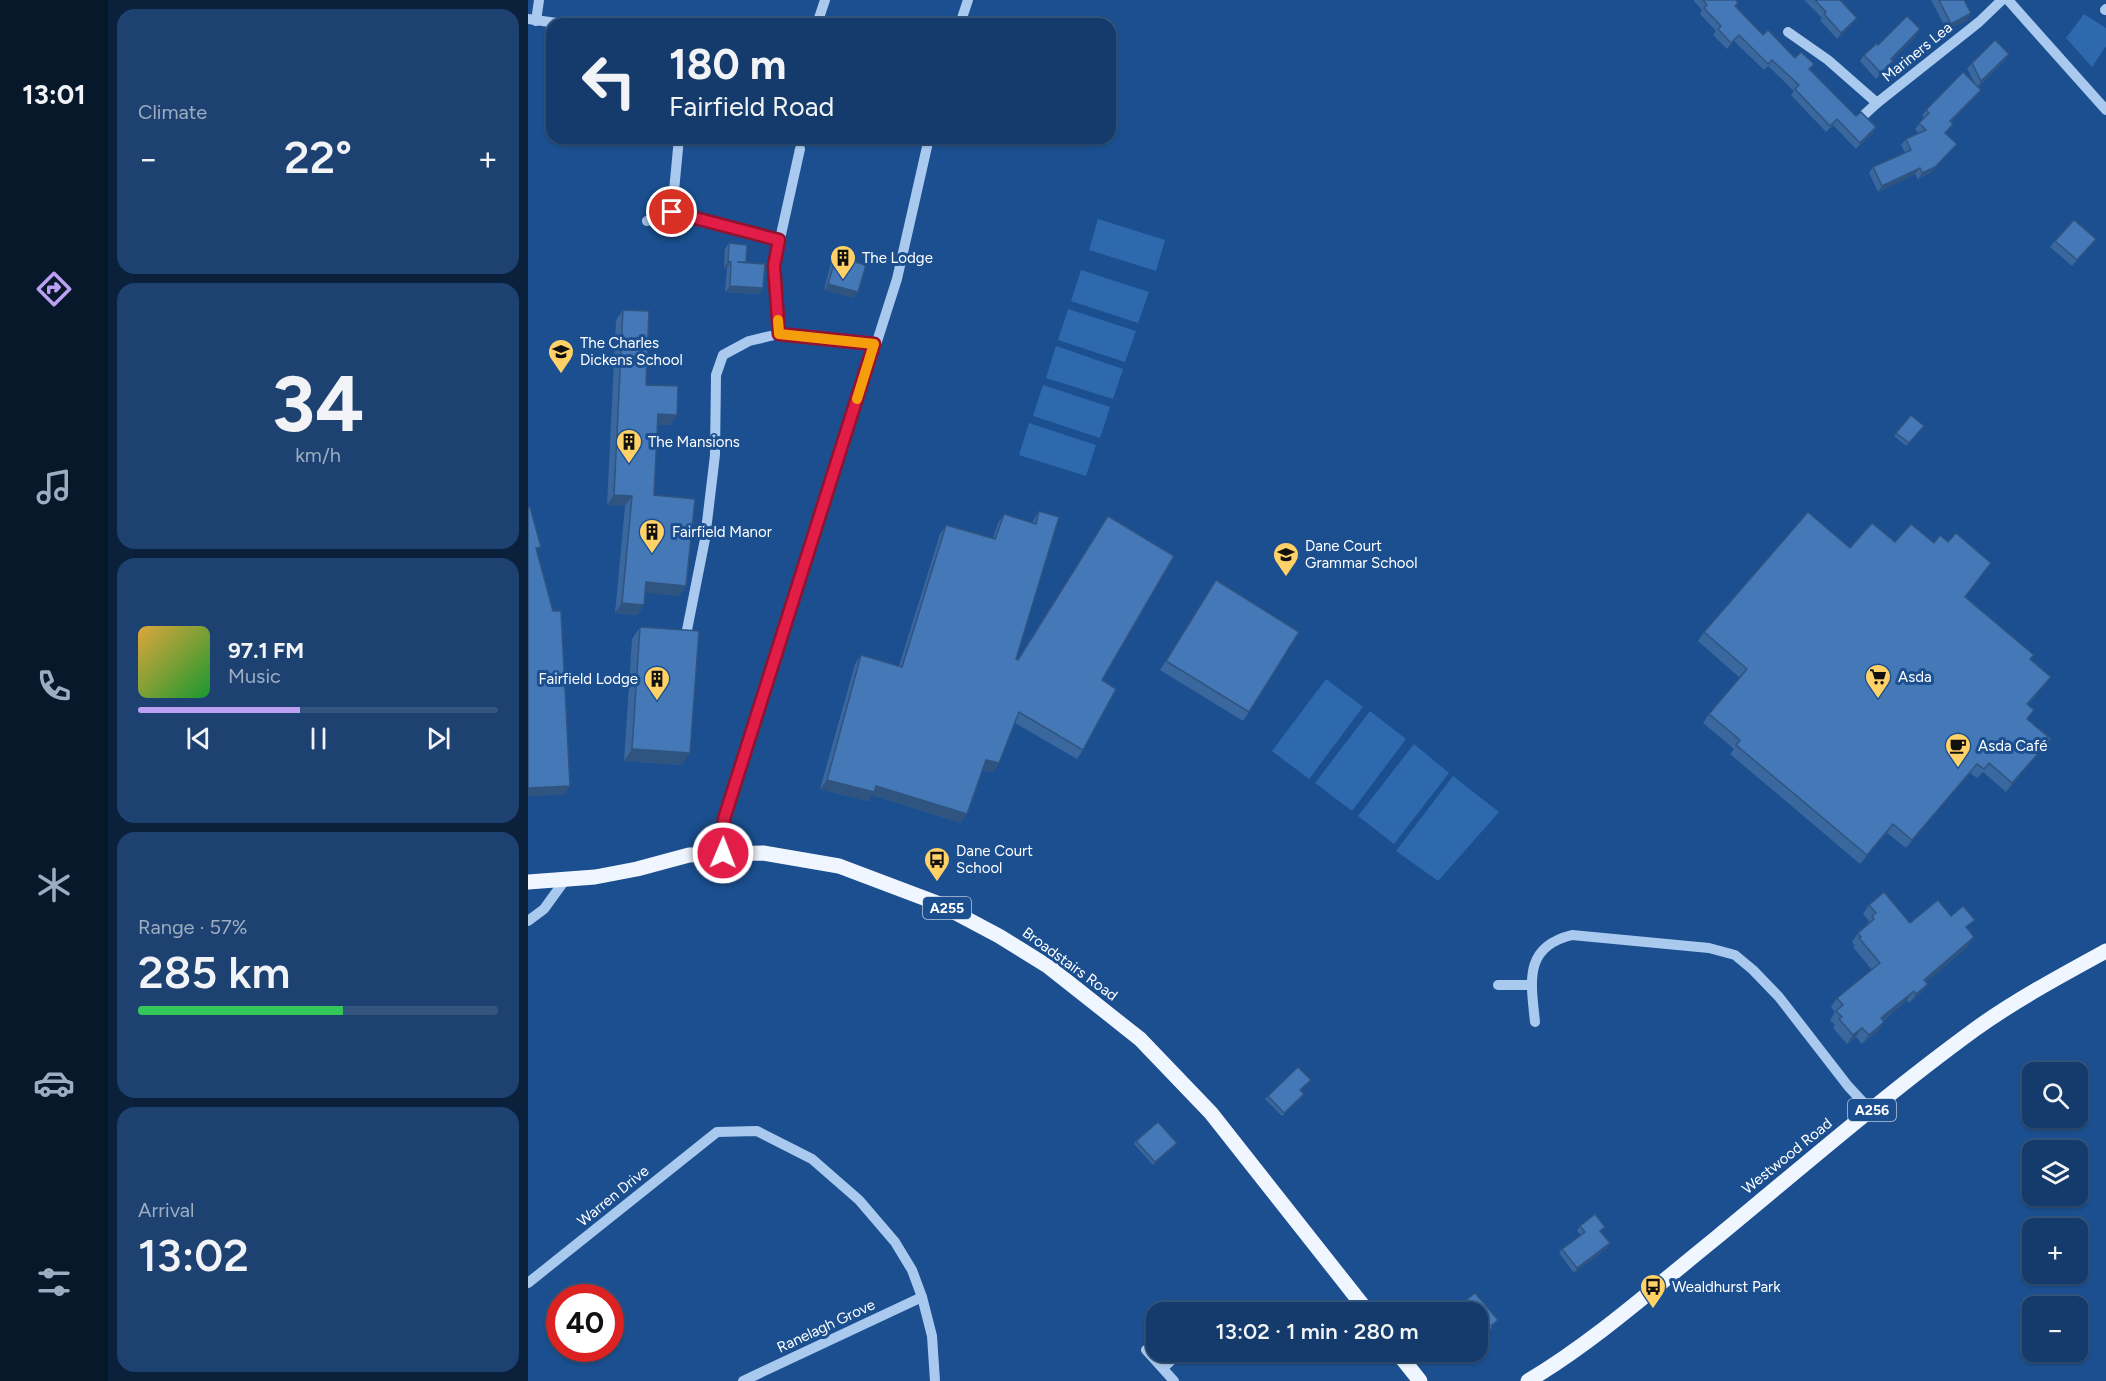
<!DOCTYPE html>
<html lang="en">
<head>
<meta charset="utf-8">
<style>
	:root { --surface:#143b6b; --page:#1d4271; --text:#f1f3f6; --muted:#9dadc1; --line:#33557e; --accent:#bca0f2 }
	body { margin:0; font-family:Figtree,sans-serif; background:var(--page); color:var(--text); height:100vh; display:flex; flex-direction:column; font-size:22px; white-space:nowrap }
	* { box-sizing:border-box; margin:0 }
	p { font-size:20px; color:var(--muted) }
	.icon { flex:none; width:33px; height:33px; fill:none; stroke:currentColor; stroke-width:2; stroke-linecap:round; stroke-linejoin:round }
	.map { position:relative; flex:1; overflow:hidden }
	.details { display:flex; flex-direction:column; gap:9px; padding:9px; background:#0b203b; width:420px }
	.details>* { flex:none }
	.hud { position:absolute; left:18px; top:18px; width:570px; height:126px; border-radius:18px; box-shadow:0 2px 4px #0004,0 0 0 2px var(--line); background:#143b6b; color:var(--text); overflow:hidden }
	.controls { position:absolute; left:1494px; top:1062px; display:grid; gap:12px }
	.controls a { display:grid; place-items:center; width:66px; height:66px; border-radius:12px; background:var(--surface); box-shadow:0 2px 4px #0004,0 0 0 2px var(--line); font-size:30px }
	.speed { position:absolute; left:18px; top:1284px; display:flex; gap:12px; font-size:30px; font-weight:700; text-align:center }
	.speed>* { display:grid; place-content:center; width:78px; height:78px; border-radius:50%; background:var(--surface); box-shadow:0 2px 4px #0004,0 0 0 2px var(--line); line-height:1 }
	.speed .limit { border:9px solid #d22; background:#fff; color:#111 }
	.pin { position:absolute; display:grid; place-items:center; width:51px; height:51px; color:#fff; margin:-26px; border:3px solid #fff; border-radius:50%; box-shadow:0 2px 6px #0007 }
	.me { position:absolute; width:66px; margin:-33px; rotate:1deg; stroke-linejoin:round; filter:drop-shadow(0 0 4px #0008) }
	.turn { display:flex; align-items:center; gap:21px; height:126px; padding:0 24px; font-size:27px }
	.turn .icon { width:78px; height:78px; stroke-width:2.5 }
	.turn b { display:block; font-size:42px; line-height:51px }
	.big { font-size:45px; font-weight:600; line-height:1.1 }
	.details .widget { flex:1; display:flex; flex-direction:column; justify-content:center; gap:9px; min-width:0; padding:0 21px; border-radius:18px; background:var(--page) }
	.details .dial { align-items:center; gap:0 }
	.dial b { font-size:78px; line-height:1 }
	.song { display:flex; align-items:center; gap:18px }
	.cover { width:72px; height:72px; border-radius:9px; background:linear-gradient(135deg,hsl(40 70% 55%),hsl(130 70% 35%)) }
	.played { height:6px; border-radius:3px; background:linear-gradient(90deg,var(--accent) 45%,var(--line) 45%) }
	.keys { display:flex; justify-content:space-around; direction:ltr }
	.heat { display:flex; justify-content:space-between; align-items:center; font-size:33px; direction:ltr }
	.charge { height:9px; border-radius:4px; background:linear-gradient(90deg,#34c759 57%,var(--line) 0) }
	.trip { position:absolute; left:618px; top:1302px; width:342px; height:60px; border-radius:18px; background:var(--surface); box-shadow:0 2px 4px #0004,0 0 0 2px var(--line); font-weight:600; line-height:60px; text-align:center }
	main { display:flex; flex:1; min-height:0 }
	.dock { display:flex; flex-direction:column; width:108px; justify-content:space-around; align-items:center; background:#08182b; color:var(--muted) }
	.dock .icon { width:42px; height:42px }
	.dock .selected { color:var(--accent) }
	.dock b { font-size:27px; color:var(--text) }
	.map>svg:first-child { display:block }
	.green { fill:#2e69ad }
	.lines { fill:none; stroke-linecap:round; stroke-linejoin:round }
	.minor { stroke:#a9c9ee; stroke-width:10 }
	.major { stroke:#f0f6ff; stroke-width:15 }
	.wall { fill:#3a679d }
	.shaded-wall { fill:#305480 }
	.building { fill:#4478b7; stroke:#305480; stroke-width:1.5 }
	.route-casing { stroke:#92132f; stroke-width:15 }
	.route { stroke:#e11d48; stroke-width:10 }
	.slow { stroke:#f59e0b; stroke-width:10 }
	.labels { text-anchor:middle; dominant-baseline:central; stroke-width:6; stroke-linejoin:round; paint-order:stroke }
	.shield { fill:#1b4f8f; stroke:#bbcadd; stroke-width:1.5 }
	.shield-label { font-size:14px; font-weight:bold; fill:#fff }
	.street-label { font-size:15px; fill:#fff; stroke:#1b4f8f }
	.poi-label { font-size:15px; fill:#fff; stroke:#1b4f8f; text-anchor:start }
</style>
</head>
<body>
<main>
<nav class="dock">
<b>13:01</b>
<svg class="icon selected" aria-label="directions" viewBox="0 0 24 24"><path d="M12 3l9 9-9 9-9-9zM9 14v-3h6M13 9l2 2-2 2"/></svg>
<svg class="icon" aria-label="music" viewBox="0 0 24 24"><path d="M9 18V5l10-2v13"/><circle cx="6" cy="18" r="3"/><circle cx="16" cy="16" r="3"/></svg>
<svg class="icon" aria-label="phone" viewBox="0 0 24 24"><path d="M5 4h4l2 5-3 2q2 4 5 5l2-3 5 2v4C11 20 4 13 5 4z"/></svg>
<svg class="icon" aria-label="climate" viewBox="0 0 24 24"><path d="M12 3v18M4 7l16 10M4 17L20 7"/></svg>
<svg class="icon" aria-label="car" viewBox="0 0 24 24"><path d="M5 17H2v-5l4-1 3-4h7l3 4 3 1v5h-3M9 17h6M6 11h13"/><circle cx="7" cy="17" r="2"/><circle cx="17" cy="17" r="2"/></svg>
<svg class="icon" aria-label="filters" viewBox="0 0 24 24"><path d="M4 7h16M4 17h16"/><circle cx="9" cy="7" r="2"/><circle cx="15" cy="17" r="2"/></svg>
</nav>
<section class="details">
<div class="widget"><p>Climate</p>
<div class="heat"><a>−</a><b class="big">22°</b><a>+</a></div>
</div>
<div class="widget dial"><b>34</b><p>km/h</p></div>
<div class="widget">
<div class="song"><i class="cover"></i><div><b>97.1 FM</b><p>Music</p></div></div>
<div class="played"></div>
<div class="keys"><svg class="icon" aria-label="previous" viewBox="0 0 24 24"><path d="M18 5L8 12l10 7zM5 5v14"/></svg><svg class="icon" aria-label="pause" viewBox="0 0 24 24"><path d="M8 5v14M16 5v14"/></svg><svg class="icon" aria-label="next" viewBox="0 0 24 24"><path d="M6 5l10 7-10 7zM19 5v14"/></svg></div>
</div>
<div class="widget"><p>Range · 57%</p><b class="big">285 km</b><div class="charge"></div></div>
<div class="widget"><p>Arrival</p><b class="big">13:02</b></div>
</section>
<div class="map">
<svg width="1578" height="1381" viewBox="0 0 1578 1381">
	<rect width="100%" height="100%" fill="#1b4f8f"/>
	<g class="green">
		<path d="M1556,14L1578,28V46L1564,67L1538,38Z"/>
		<path d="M570,219L637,240L628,271L561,250Z"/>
		<path d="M553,270L621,292L610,323L543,301Z"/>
		<path d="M540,309L608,331L597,362L530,340Z"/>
		<path d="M528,346L595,369L585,399L518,378Z"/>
		<path d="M515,385L582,407L572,438L505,416Z"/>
		<path d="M501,423L568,445L558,476L491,455Z"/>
		<path d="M798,679L835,707L781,779L744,751Z"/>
		<path d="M842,711L878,739L824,811L787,783Z"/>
		<path d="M886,744L921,773L866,844L830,816Z"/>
		<path d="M925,776L971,812L910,881L868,851Z"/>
	</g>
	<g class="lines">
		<g class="minor">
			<path d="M1480,0L1578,110"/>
			<path d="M1577,10L1578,9"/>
			<path d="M0,19L36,24"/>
			<path d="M8,21L11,0"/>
			<path d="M289,24L297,0"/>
			<path d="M432,24L440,0"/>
			<path d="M1260,32L1300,60L1349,103L1451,22L1474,0"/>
			<path d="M1337,114L1349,103"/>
			<path d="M144,212L151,138"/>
			<path d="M119,221L144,212L251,240"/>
			<path d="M251,334L246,266L272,149"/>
			<path d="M159,630L177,539L187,455L188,375L195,355L221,341L251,334L346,344"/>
			<path d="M195,853L196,819L369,279L401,138"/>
			<path d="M0,921L16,909L37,880"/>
			<path d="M970,985H1004"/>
			<path d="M1007,1022C1003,982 995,947 1044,935L1181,948L1207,955L1225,970L1251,997L1320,1086L1343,1111"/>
			<path d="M0,1283L189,1132L229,1131L284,1159L331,1200L367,1242L384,1270L394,1297L404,1336L407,1381"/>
			<path d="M618,1350L646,1381"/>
			<path d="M635,1368L650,1354"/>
			<path d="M215,1381L394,1297"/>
		</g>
		<g class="major">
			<path d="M0,882L67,877L109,869L161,855L235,853L311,866L409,903L471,936L521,967L612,1039L683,1113L840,1312"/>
			<path d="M869,1352L892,1381"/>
			<path d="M1000,1381C1067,1341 1127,1287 1188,1238C1273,1168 1357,1095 1446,1030C1486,1001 1534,975 1578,951"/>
		</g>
	</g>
	<g class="wall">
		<path d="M1165,0H1208L1210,3L1208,6L1235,35L1267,58L1286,64L1282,69L1328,116L1348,127L1344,134L1328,149L1305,125L1298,132L1263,95L1266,91L1240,66L1236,70L1206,41L1199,49L1185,35L1188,31L1172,14L1174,10Z"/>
		<path d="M1276,0H1312L1329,18L1324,24L1309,39L1292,20L1294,18Z"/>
		<path d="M1403,0H1436L1439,20L1419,30Z"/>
		<path d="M1388,36L1364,60L1361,68L1348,79L1332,61L1336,55L1350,45Z"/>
		<path d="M1481,54L1477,60L1450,87L1448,96L1423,122L1425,124L1418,133L1429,144L1424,150L1402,173L1390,179L1387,174L1350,192L1341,173L1345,167L1377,153L1373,145L1378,139L1391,133L1387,129L1396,118L1394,116L1398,110L1448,85L1439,69L1444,63Z"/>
		<path d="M1568,239L1544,266L1522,247L1527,241Z"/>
		<path d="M201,243L218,262L235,288L231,294L197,292L199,268H196L197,249Z"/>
		<path d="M308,257L326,298L296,290L303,263Z"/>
		<path d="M95,310L118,385L149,415L142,425L129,424L126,495L158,586L151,596L117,592L116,605L109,615L87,613L97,506L79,505L88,320Z"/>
		<path d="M1393,429L1378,446L1366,436L1368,433Z"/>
		<path d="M511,511L488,659H490L580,516L574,680L555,750L549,759L487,723L471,763L465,772L455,770L433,823L344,795L340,801L292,789L327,664L333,655L371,666L412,534L418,525L465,538L470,523L476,514L504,523Z"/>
		<path d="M1367,542L1438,597L1503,660L1523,677L1500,705L1499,720L1523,739L1516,747L1478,792L1455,772L1449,778L1442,773L1378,848L1359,833L1332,864L1202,754L1206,749L1175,723L1181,714L1212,678L1170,641L1176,632L1322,548Z"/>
		<path d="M688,580L721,712L715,721L632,670Z"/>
		<path d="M112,627L154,765L96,761L104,639Z"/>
		<path d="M1341,905L1382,923L1423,916L1440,930V946L1398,982L1400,984L1393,993L1381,1003L1379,1000L1355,1021L1350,1031L1334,1044L1328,1037L1319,1044L1305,1028L1307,1025L1302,1020L1307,1012L1303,1007L1309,998L1344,970L1325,947L1327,945L1324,942L1330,933L1338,926L1341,921L1335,914Z"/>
		<path d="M783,1080L773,1090L776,1094L774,1097L754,1116L737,1099L740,1096Z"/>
		<path d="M608,1141L647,1146L625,1165L606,1144Z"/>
		<path d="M1052,1226L1073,1232L1079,1248L1046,1273L1031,1253L1034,1249L1053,1235L1049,1231Z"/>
	</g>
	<g class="shaded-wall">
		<path d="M1443,13L1439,20L1419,30L1423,24Z"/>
		<path d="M1329,18L1324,24L1309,39L1313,33Z"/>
		<path d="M1392,29L1388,36L1359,65L1363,59Z"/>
		<path d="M1211,35L1206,41L1199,49L1203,43Z"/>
		<path d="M1481,54L1477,60L1449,88L1453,81Z"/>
		<path d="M1365,61L1361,68L1348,79L1353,73Z"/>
		<path d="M1453,90L1448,96L1418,127L1422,121Z"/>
		<path d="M1348,127L1344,134L1328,149L1332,143Z"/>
		<path d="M1429,144L1424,150L1402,173L1390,179L1394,173Z"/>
		<path d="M1392,168L1387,174L1350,192L1354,186Z"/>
		<path d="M200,261L203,262L199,268H196Z"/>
		<path d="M300,284L330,292L326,298L296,290Z"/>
		<path d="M202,286L235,288L231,294L197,292Z"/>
		<path d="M130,414L149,415L142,425L123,424Z"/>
		<path d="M86,495L104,496L97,506L79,505Z"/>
		<path d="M118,582L158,586L151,596L111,592Z"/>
		<path d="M94,603L116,605L109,615L87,613Z"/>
		<path d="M1523,677L1516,686L1493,713L1499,704Z"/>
		<path d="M1523,739L1516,747L1478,792L1484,783Z"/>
		<path d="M104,749L162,753L154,765L96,761Z"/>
		<path d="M458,760L471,763L465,772L452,769Z"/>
		<path d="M1449,764L1442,773L1378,848L1384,840Z"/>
		<path d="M299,780L348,786L439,814L433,823L344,795L340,801L292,789Z"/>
		<path d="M42,786L36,795L0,796V788Z"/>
		<path d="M1365,824L1359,833L1332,864L1339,855Z"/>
		<path d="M1446,937L1440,946L1390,989L1396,980Z"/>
		<path d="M1400,984L1393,993L1381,1003L1388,994Z"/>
		<path d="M1386,991L1379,1000L1347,1027L1353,1018Z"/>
		<path d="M1356,1022L1350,1031L1334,1044L1341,1035Z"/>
		<path d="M1334,1028L1328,1037L1319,1044L1325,1035Z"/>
		<path d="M649,1143L647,1146L625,1165L627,1162Z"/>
		<path d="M1082,1243L1079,1248L1046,1273L1049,1268Z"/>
		<path d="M964,1328L961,1332L950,1342V1340Z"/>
	</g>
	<g class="building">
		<path d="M1175,0H1208L1210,3L1207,6L1235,35L1240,30L1267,58L1273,52L1286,64L1281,69L1328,116L1333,112L1348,127L1332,143L1309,119L1302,126L1267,89L1271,85L1244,60L1240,64L1211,35L1203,43L1190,29L1193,26L1176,8L1179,5Z"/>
		<path d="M1287,0H1312L1329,18L1313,33L1296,14L1298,12Z"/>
		<path d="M1411,0H1436L1443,13L1423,24Z"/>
		<path d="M1379,16L1392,29L1363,59L1365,61L1353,73L1336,55L1349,43L1350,45Z"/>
		<path d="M1467,40L1481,54L1453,81L1444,63Z"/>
		<path d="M1435,72L1453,90L1422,121L1425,124L1417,133L1429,144L1407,167L1394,173L1392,168L1354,186L1345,167L1383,150L1378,139L1398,130L1391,123L1401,113L1398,110Z"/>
		<path d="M1546,220L1568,239L1549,260L1527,241Z"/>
		<path d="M201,243L219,245L218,262H209L237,264L235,288L202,286L203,262L200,261Z"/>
		<path d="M308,257L338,265L330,292L300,284Z"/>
		<path d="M95,310L121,311L118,385L150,386L149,415L130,414L126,495L167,499L158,586L118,582L116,605L94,603L104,496L86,495Z"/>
		<path d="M1383,415L1396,426L1381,443L1368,433Z"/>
		<path d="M2,507L13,547L8,548L25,611H33L42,786L0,788V508Z"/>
		<path d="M511,511L531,517L488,659L490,660L580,516L646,556L574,680L588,689L555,750L491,712L471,763L458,760L439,814L348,786L346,792L299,780L333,655L374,667L418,525L467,539L476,514L508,524Z"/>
		<path d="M1280,512L1322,548L1344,523L1367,542L1383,524L1406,543L1412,535L1420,542L1428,533L1463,563L1437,597L1506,655L1502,659L1523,677L1499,704L1506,710L1499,719L1523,739L1484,783L1461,763L1456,769L1449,764L1384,840L1365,824L1339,855L1208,745L1212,740L1181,714L1219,669L1176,632Z"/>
		<path d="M688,580L771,632L721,712L638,661Z"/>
		<path d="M112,627L171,631L162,753L104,749Z"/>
		<path d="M1356,892L1382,923L1410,900L1423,916L1435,906L1447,920L1438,927L1446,937L1396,980L1400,984L1388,994L1386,991L1353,1018L1356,1022L1341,1035L1334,1028L1325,1035L1311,1019L1314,1017L1308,1011L1315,1005L1309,998L1352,963L1331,938L1333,937L1330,933L1346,919L1344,916L1348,913L1341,905Z"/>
		<path d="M770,1067L783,1080L772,1090L776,1094L756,1113L740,1096Z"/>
		<path d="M630,1122L649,1143L627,1162L608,1141Z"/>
		<path d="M1067,1214L1077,1227L1072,1231L1082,1243L1049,1268L1034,1249L1057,1232L1052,1226Z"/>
		<path d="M947,1293L970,1320L963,1326L964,1328L950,1340V1312H918L924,1307L926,1310Z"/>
	</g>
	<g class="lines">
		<defs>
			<path id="route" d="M144,212L251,240L246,266L251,334L346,344L196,819L195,853"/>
		</defs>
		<use href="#route" class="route-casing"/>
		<use href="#route" class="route"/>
		<path class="slow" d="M250,320L251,334L346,344L329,399"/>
	</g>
	<defs>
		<symbol id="building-pin" viewBox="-11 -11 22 30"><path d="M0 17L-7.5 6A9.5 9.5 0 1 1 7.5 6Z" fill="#ffd166" stroke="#1b4f8f"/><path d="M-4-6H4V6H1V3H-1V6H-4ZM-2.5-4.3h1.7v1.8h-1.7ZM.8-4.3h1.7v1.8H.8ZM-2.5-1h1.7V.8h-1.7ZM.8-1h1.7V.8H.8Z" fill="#111"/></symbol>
		<symbol id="school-pin" viewBox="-11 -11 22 30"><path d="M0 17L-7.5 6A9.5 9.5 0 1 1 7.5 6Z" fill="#ffd166" stroke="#1b4f8f"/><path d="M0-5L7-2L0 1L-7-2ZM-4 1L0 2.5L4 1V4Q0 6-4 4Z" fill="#111"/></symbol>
		<symbol id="supermarket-pin" viewBox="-11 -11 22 30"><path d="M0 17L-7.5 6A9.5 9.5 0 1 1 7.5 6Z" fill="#ffd166" stroke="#1b4f8f"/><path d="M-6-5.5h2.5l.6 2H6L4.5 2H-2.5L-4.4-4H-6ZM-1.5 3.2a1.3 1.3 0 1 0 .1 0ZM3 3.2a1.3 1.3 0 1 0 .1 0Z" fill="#111"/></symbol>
		<symbol id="cafe-pin" viewBox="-11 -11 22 30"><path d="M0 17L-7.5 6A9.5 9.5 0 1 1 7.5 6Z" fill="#ffd166" stroke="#1b4f8f"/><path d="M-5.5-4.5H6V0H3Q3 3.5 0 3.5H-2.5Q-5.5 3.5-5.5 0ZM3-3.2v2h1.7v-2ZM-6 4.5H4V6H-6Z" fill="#111"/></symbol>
		<symbol id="bus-pin" viewBox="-11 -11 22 30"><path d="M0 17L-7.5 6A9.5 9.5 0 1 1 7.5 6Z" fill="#ffd166" stroke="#1b4f8f"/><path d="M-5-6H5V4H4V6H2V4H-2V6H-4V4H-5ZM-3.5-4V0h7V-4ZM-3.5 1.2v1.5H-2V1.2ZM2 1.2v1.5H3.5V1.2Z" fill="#111"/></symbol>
	</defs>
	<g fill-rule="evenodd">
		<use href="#building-pin" x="300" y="243" width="30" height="40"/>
		<use href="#school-pin" x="18" y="337" width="30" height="40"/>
		<use href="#building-pin" x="86" y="427" width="30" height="40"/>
		<use href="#building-pin" x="109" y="517" width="30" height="40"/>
		<use href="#school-pin" x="743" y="540" width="30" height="40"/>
		<use href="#supermarket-pin" x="1335" y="662" width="30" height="40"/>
		<use href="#building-pin" x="114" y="664" width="30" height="40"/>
		<use href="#cafe-pin" x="1415" y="731" width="30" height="40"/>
		<use href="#bus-pin" x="394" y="845" width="30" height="40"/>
		<use href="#bus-pin" x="1110" y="1272" width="30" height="40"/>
	</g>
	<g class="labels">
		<g class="shield">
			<rect x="395" y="897" width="48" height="22" rx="4.5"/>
			<rect x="1320" y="1099" width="48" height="22" rx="4.5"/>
		</g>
		<g class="shield-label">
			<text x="419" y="908">A255</text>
			<text x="1344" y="1110">A256</text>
		</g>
		<g class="street-label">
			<text transform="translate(1389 52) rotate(-39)">Mariners Lea</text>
			<text transform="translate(542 964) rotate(36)">Broadstairs Road</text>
			<text transform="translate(1259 1156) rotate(-39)">Westwood Road</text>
			<text transform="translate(85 1196) rotate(-39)">Warren Drive</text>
			<text transform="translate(298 1326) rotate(-25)">Ranelagh Grove</text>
		</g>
		<g class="poi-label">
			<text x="334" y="258">The Lodge</text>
			<text x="52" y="343">The Charles<tspan x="52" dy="17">Dickens School</tspan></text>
			<text x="120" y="442">The Mansions</text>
			<text x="144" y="532">Fairfield Manor</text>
			<text x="777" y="546">Dane Court<tspan x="777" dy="17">Grammar School</tspan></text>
			<text x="1370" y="677">Asda</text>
			<text x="110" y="679" text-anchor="end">Fairfield Lodge</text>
			<text x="1450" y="746">Asda Café</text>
			<text x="428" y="851">Dane Court<tspan x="428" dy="17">School</tspan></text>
			<text x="1144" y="1287">Wealdhurst Park</text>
		</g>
	</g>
</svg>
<div class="controls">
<a><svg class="icon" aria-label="search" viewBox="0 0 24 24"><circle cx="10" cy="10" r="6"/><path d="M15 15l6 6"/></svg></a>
<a><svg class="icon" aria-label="layers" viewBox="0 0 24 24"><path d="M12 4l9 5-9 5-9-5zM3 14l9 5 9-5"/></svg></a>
<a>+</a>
<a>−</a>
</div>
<div class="speed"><div class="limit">40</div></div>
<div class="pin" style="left:144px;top:212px;background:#d93025"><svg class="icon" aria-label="arrive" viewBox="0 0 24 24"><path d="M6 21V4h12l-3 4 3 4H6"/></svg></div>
<svg class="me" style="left:195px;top:853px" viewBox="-20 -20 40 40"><circle r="17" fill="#e11d48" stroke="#fff" stroke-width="3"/><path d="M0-11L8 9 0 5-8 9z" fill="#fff"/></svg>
<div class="trip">13:02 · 1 min · 280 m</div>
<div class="hud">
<div class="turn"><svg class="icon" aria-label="left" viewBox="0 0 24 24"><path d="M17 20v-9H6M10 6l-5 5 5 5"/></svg><div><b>180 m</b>Fairfield Road</div></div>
</div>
</div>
</main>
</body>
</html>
